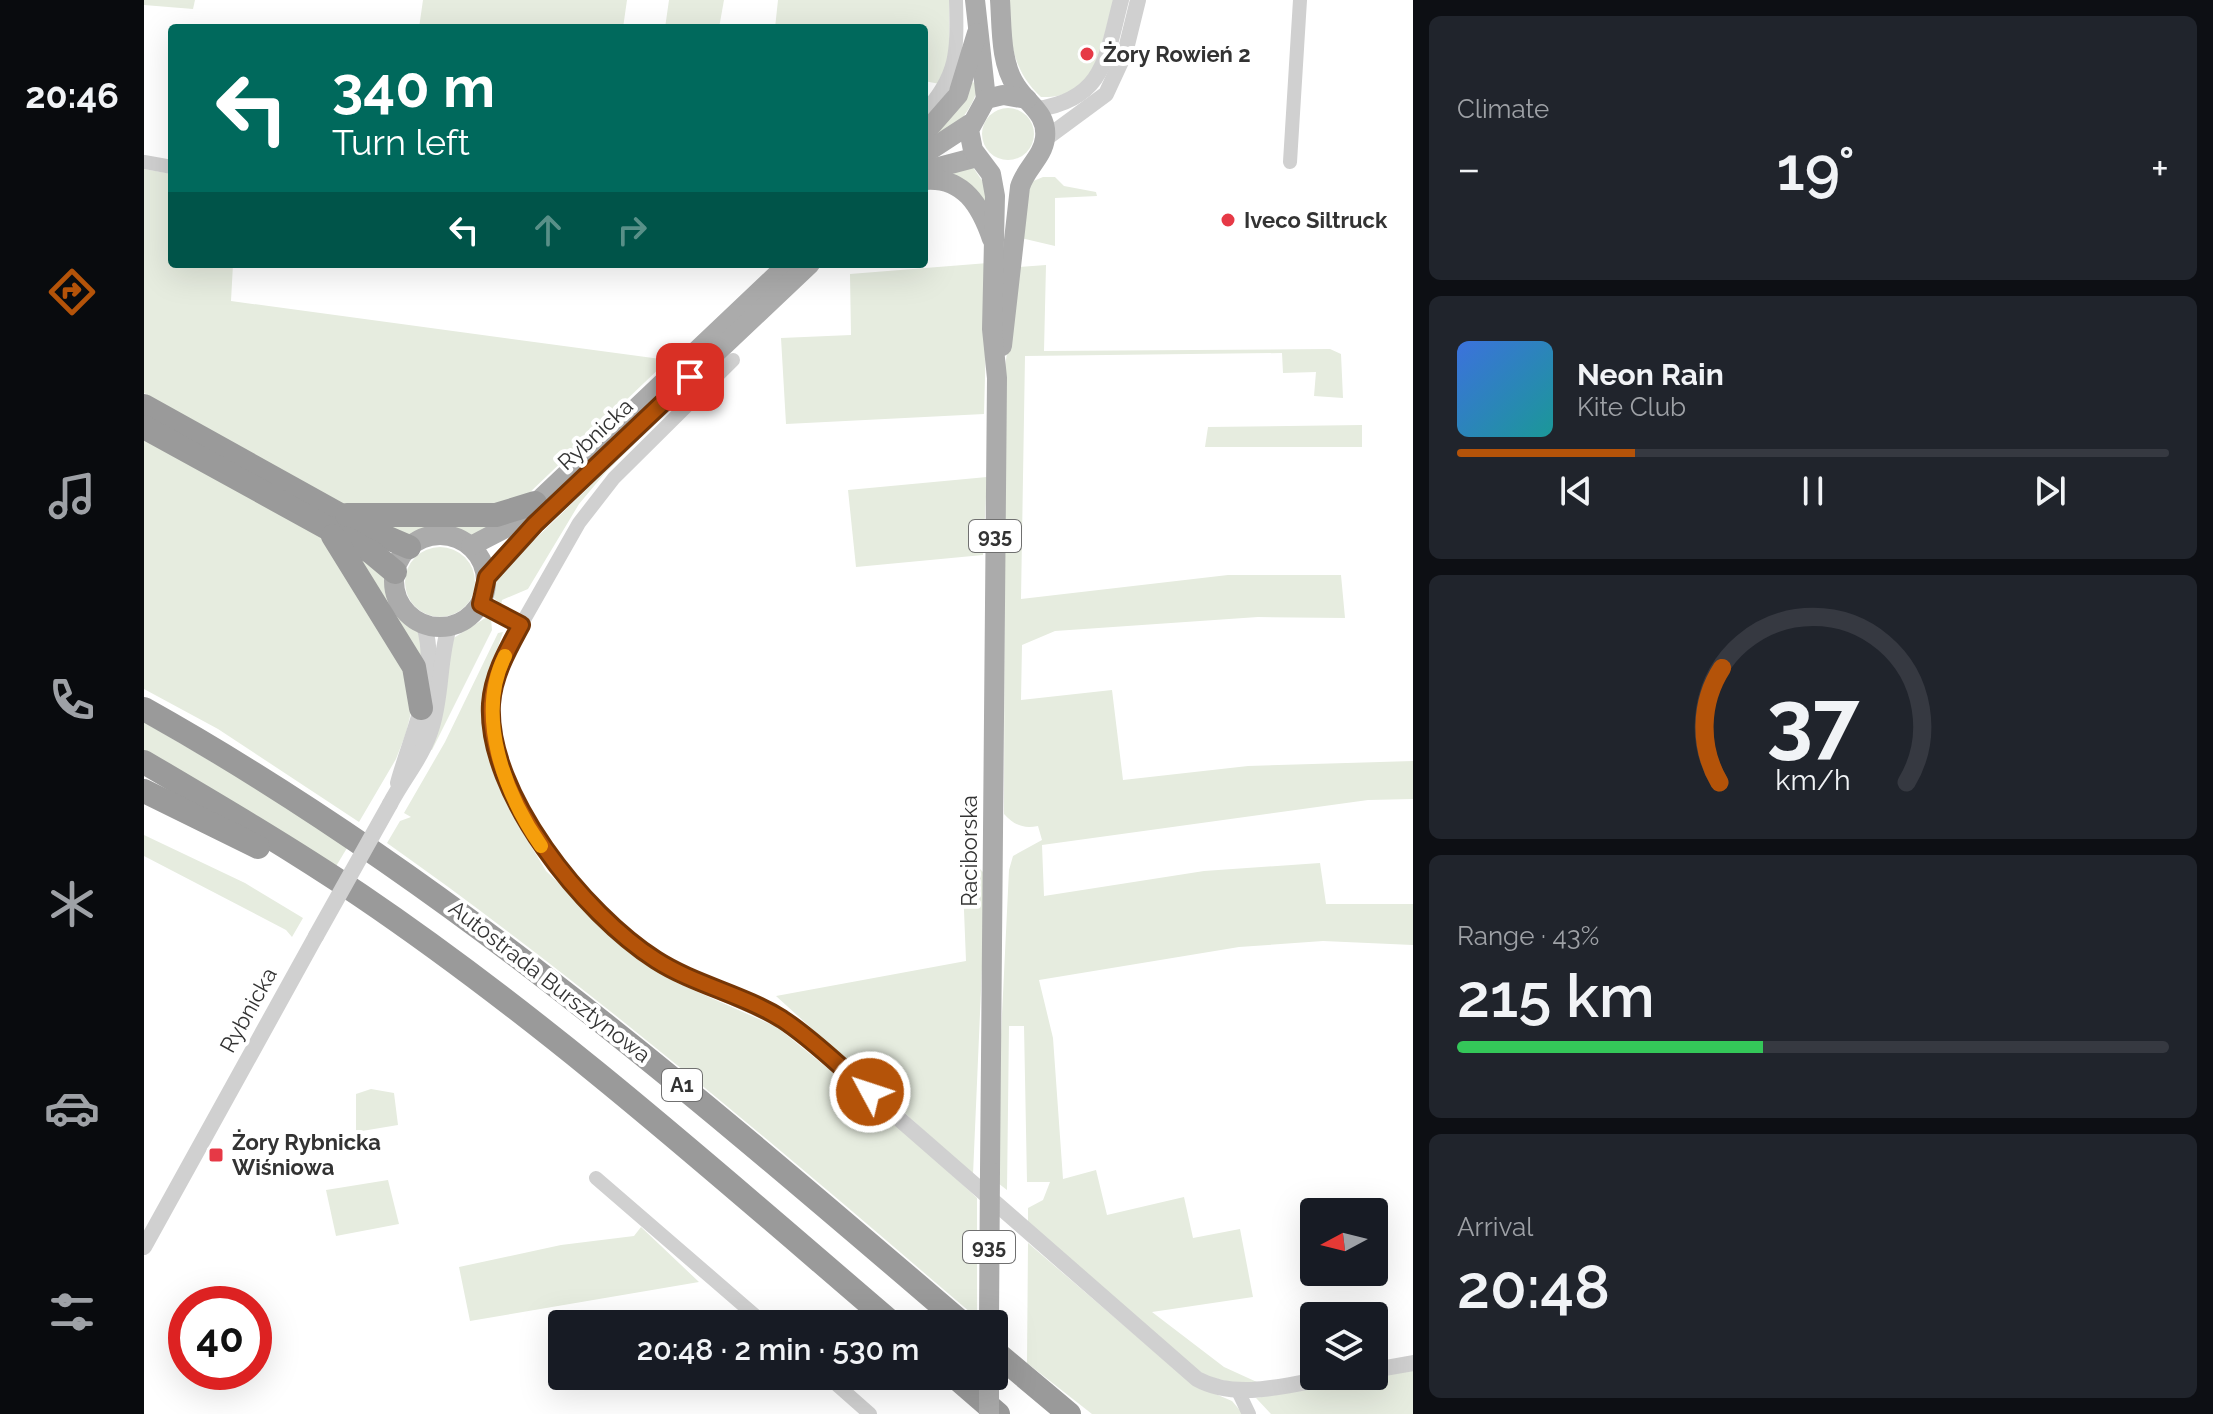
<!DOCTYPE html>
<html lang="en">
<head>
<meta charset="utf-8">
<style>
	:root { --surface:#171b24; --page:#20242c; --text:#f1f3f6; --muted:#9ea1a6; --line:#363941; --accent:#b45309 }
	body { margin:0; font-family:Raleway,sans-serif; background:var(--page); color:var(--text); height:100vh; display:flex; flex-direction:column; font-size:30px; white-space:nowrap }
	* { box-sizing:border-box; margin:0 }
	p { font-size:26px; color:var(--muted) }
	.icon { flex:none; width:44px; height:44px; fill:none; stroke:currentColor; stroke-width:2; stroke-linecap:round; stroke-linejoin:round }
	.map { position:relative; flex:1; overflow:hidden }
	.drawer { display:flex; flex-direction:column; gap:16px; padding:16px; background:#0d0f14; width:800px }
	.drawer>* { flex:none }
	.guide { position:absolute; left:24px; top:24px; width:760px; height:244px; border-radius:8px; box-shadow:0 8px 32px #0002; background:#00695c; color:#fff; overflow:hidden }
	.needle { width:52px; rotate:263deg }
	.controls { position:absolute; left:1156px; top:1198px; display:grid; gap:16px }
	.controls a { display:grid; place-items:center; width:88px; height:88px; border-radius:8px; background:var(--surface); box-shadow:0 8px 32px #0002; font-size:40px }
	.speed { position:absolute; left:24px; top:1286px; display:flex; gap:16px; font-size:40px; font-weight:700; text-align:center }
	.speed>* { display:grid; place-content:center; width:104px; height:104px; border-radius:50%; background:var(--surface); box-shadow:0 8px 32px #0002; line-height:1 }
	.speed .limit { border:12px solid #d22; background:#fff; color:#111 }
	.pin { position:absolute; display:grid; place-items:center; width:68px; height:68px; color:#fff; margin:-34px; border-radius:16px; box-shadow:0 4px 12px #0006 }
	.me { position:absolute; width:88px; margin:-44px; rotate:310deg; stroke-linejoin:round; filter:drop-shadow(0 0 6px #0008) }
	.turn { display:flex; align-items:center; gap:28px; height:168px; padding:0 32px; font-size:36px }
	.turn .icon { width:104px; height:104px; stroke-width:2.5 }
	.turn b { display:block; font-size:56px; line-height:68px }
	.lanes { display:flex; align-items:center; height:76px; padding:0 32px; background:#0003; justify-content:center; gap:40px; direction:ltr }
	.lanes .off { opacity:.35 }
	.big { font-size:60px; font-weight:600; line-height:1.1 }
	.drawer .tile { flex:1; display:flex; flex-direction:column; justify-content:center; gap:12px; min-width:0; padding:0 28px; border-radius:12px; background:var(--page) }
	.drawer .dial { align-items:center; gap:0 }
	.dial svg { height:208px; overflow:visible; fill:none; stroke:var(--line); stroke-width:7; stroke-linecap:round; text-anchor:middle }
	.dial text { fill:var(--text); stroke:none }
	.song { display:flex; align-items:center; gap:24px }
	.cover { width:96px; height:96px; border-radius:12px; background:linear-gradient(135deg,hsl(220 70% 55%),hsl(180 70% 35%)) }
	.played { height:8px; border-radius:4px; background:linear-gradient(90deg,var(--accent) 25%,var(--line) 25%) }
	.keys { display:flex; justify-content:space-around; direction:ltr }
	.heat { display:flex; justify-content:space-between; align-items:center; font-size:44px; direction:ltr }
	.charge { height:12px; border-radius:6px; background:linear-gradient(90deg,#34c759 43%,var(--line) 0) }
	.trip { position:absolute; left:404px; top:1310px; width:460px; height:80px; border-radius:8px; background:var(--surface); box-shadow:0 8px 32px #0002; font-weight:600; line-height:80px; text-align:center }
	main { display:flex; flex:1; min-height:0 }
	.tabs { display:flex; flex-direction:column; width:144px; justify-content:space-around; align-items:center; background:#090b0e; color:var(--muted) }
	.tabs .icon { width:56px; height:56px }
	.tabs .on { color:var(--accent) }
	.tabs b { font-size:36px; color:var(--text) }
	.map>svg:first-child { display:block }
	.green { fill:#e6ecdf }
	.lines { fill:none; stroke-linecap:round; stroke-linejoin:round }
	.minor { stroke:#d0d0d0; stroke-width:14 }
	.tertiary { stroke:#d0d0d0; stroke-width:16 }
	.primary { stroke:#ababab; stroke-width:20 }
	.motorway { stroke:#9a9a9a; stroke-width:24 }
	.tertiary-bridge { stroke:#d0d0d0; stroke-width:16 }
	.primary-bridge { stroke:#ababab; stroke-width:20 }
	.route-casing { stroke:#753606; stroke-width:20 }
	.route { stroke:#b45309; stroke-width:14 }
	.slow { stroke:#f59e0b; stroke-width:14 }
	.poi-dot { fill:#e63946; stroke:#fff; stroke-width:3 }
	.labels { text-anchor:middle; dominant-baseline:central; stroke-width:8; stroke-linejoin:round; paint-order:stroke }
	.shield { fill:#fff; stroke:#707070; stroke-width:2 }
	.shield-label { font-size:20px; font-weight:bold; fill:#333 }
	.poi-label { font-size:22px; font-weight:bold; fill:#333; stroke:#fff; text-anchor:start }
	.street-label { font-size:22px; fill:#333; stroke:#fff }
</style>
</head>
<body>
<main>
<nav class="tabs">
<b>20:46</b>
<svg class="icon on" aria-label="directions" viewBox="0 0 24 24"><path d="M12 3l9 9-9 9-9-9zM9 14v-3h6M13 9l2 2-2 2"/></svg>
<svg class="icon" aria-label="music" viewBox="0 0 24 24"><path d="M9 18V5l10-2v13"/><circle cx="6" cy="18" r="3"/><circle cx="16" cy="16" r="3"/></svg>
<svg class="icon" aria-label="phone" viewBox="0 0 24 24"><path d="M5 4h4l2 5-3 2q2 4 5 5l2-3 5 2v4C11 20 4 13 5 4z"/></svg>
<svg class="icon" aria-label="climate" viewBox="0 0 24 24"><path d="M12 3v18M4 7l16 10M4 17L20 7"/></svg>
<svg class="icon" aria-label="car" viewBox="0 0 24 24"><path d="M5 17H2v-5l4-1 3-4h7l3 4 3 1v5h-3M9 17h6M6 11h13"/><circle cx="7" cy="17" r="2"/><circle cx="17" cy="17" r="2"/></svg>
<svg class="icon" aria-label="filters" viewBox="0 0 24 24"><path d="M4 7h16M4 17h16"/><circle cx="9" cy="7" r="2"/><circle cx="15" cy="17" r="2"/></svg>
</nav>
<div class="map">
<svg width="1269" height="1414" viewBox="0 0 1269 1414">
	<rect width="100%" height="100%" fill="#fff"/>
	<g class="green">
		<path d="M0,0H51L49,9L0,5Z"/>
		<path d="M279,0H483L479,28H275Z"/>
		<path d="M525,0H580L575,28H521Z"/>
		<path d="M634,0H805L806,80L796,84L780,81V28H631Z"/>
		<path d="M864,0H970C956,42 956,99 897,97C867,69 866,39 864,0Z"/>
		<path d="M825,82L835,83C830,107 815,124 797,140L791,130Z"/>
		<circle cx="864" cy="134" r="26"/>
		<path d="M826,163L839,182L845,205L807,179V165Z"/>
		<path d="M0,169L28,174V264H89L87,301L524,360L381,497L368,505L203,509L0,393Z"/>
		<path d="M899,177H911L920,186L952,192L953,196L911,198V246L877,238L880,198L887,182Z"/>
		<path d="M844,263L840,414L642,424L637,338L707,335L706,274Z"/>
		<path d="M902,265L900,351L1186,349L1197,354L1199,398L1170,396L1172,372L1139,373L1138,353L881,356L877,599L1084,575H1197L1201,618L1114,617L911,631L878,645L877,700L968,690L979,780L1104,766L1269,761V799L1224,800L898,845L900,896L1060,871L1176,863L1182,904H1269V945L1179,941L1095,947L895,980L909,1038L919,1179L952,1170L963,1215L1040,1197L1049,1238L1096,1229L1109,1297L1008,1312L1080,1367L1115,1383L1097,1385L1059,1375L884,1229V1208L899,1200L906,1182H883L880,1026H865L863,1190L850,1180L865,870L869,856L898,840L894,826C879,829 870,825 860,814L861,367L875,267Z"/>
		<path d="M1218,425V447H1061L1064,427Z"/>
		<path d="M506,428L461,473L435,504L384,589L358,600L357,605L350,598V579Z"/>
		<path d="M0,437L181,538L263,669L269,704L262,733L252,759L215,822L74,729L0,689Z"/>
		<path d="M843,477L839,555L712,567L704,490Z"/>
		<path d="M363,519L325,537L295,530L266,539L223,522Z"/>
		<circle cx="296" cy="582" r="35"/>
		<path d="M209,549L242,574L251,609L275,632L280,673Z"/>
		<path d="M343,617L347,618L348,630L288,750L285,749L308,639Z"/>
		<path d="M359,632L340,688V733L372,821L402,871L497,962L531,982L633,1027L769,1138L833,1198V1318C641,1154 450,989 243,843L256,821L267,817L260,813L301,742L354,633Z"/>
		<path d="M0,722L206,843L191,868L0,754Z"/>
		<path d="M0,835L101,883L159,918L148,937L142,930L0,856Z"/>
		<path d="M818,860L831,864L842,875L829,1175L632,996L822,961Z"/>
		<path d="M227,1089L250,1093L254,1125L212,1132V1094Z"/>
		<path d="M244,1180L255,1224L192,1236L182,1190Z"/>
		<path d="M497,1227L555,1282L326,1321L315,1267L417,1245L490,1236Z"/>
		<path d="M884,1243L1048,1384L1088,1401L1099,1414H948L883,1363Z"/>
		<path d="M1269,1369V1414H1127L1112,1398Z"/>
	</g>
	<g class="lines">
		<g class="minor">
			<path d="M780,112C815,74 813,49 812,0"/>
			<path d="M0,162L28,167"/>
			<path d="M1146,162L1156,0"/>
			<path d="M377,625L435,523L470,478L589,360"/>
			<path d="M452,1178L621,1324"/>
			<path d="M683,1376L726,1414"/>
			<path d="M1094,1391L1105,1414"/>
		</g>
		<g class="tertiary">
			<path d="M893,109C961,99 962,57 977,0"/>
			<path d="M901,139L962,94L981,53L994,0"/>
			<path d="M337,604L377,625C364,650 349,675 348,704C342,793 441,917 513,961C561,990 614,1002 659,1035L1053,1379C1095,1402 1149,1383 1194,1376"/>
			<path d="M254,783C268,732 296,679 280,625"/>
			<path d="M246,804C260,777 279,757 288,726C298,694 295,659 305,627"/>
			<path d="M0,1247L172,936"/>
			<path d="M1230,1370L1269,1363"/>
		</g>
		<g class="primary">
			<path d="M831,0L842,99"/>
			<path d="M856,0C858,27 856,62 872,86C883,104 904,113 901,138C899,157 881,169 876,187L858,346"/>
			<path d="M780,134L814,95L833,33"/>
			<path d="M780,154L826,124"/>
			<path d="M780,171L833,157"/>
			<path d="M780,180C820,176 837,207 848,239"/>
			<circle cx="296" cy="581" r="46"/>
			<path d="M327,546L371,523L644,264"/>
			<path d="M343,577L391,524L666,264"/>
			<path d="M846,1171L853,378L848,329L851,196L847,174L829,150L825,130L842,99L859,95L883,99"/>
		</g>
		<g class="motorway">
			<path d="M0,406L214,525L265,547"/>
			<path d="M0,427L227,552L251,572"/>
			<path d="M203,515H352L391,503"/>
			<path d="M189,536L270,667L277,708"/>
			<path d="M0,709C301,877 558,1101 819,1324"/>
			<path d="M0,762C73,805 146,848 216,895C405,1023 576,1176 749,1324"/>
			<path d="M0,791L114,847"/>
			<path d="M850,1351L925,1414"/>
			<path d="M810,1376L854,1414"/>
		</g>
		<path class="tertiary-bridge" d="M172,936L246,804"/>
		<g class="primary-bridge">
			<path d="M845,1324L846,1171"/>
			<path d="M845,1414V1376"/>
		</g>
	</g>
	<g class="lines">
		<defs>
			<path id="route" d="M546,377L391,524L343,577L337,604L377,625C364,649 349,675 347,704C342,793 440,914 512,960C551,985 598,994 638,1019C670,1040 697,1068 726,1092"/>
		</defs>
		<use href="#route" class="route-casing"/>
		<use href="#route" class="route"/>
		<path class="slow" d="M361,656C331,716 361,794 397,846"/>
	</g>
	<g class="poi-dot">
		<circle cx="943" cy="54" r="8"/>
		<circle cx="1084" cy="220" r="8"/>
		<rect x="64" y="1147" width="16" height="16" rx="4"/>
	</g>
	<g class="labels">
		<g class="shield">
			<rect x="825" y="520" width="52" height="32" rx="6"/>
			<rect x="518" y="1069" width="40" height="32" rx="6"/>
			<rect x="819" y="1231" width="52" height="32" rx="6"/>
		</g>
		<g class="shield-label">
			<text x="851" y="536">935</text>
			<text x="538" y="1085">A1</text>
			<text x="845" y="1247">935</text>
		</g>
		<g class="poi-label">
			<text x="959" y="54">Żory Rowień 2</text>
			<text x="1100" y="220">Iveco Siltruck</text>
			<text x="88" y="1142">Żory Rybnicka<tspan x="88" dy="25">Wiśniowa</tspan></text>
		</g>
		<g class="street-label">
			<text transform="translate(451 434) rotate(-43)">Rybnicka</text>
			<text transform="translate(825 851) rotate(-90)">Raciborska</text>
			<text transform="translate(406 981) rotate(38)">Autostrada Bursztynowa</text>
			<text transform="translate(104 1010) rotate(-61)">Rybnicka</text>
		</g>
	</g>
</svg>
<div class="controls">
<a><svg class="needle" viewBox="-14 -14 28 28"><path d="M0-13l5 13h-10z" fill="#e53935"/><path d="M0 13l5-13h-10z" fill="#9ea1a6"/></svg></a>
<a><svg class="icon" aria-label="layers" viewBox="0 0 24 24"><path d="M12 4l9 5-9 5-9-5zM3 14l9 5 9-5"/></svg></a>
</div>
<div class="speed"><div class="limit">40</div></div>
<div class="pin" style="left:546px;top:377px;background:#d93025"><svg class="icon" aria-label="arrive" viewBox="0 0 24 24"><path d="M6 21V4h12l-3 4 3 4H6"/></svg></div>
<svg class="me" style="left:726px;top:1092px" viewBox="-20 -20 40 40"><circle r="17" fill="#b45309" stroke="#fff" stroke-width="3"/><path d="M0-11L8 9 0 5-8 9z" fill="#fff"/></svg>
<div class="trip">20:48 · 2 min · 530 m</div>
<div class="guide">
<div class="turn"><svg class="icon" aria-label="left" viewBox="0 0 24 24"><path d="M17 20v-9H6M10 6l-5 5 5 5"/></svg><div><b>340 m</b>Turn left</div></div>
<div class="lanes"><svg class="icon" aria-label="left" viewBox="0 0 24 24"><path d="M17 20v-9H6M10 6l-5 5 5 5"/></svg><svg class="icon off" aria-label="ahead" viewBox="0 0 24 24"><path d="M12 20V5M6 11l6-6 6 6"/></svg><svg class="icon off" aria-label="right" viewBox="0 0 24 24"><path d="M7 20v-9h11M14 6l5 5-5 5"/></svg></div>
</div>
</div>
<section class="drawer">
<div class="tile"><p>Climate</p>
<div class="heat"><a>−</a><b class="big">19°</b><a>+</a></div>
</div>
<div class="tile">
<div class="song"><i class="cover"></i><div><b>Neon Rain</b><p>Kite Club</p></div></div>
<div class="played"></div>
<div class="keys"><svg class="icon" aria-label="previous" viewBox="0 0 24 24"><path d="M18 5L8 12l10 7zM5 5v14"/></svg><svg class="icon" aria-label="pause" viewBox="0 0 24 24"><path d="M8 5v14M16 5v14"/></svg><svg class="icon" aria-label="next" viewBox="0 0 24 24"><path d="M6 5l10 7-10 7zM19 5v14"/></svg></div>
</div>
<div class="tile dial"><svg viewBox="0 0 100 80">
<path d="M14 69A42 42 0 1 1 86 69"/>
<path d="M14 69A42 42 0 0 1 15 25" stroke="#b45309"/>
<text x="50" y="56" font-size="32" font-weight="700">37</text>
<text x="50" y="72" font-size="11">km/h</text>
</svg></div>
<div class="tile"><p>Range · 43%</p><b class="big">215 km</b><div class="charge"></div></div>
<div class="tile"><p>Arrival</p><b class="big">20:48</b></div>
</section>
</main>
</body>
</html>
